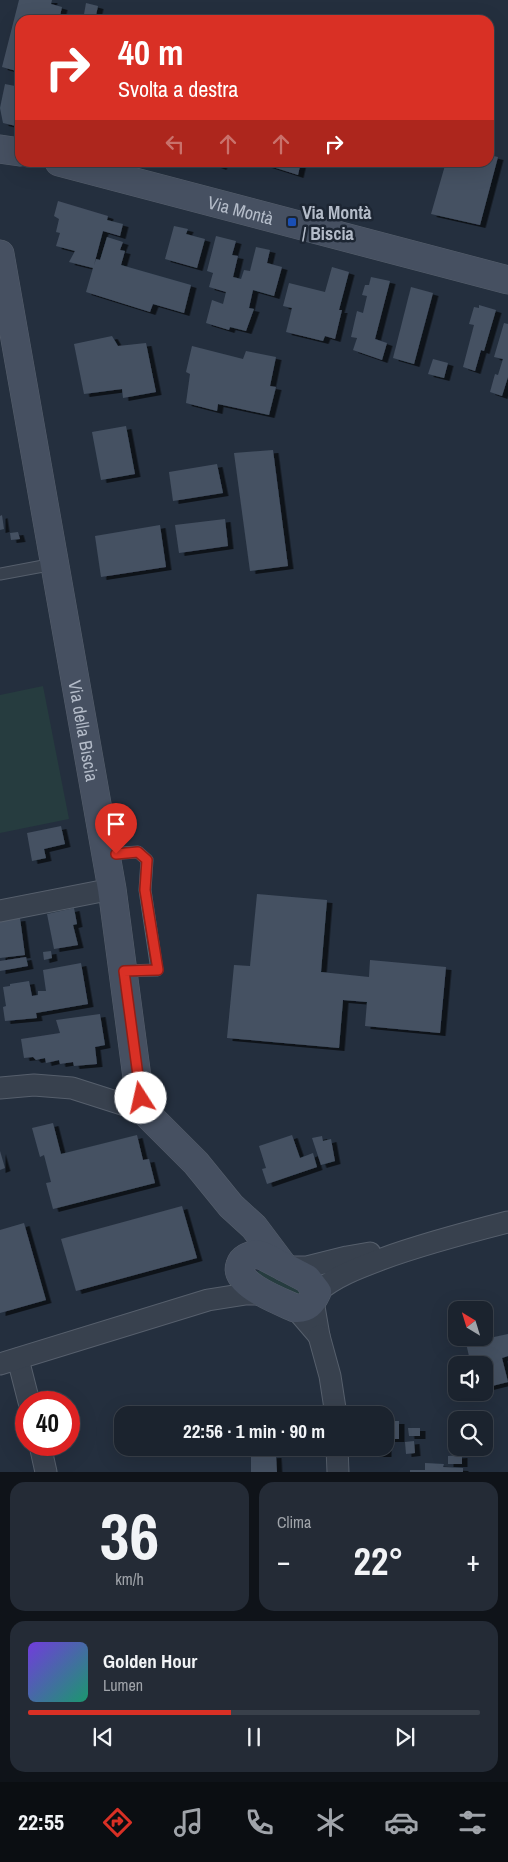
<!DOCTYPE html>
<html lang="it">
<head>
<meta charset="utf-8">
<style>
	:root { --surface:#1b232e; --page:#242b36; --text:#f1f3f6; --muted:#a0a4aa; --line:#39404a; --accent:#d93025 }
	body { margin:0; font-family:"Archivo Narrow",sans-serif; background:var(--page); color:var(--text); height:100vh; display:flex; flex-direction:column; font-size:19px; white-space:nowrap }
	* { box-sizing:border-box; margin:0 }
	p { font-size:16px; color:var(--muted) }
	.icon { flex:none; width:28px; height:28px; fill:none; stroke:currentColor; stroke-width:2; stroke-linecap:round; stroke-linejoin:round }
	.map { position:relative; height:1472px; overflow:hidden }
	.sheet { display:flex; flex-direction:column; gap:10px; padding:10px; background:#0f1319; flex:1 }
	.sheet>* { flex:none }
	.guide { position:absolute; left:15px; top:15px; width:479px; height:152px; border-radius:15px; box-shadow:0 5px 20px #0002,0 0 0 1px var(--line); background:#d93025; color:#fff; overflow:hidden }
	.needle { width:32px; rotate:322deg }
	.fabs { position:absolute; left:448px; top:1301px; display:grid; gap:10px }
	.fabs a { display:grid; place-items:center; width:45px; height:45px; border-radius:10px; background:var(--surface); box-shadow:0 5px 20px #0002,0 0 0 1px var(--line); font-size:25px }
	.speed { position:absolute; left:15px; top:1391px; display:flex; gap:10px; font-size:25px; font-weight:700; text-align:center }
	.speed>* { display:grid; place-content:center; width:65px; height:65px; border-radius:50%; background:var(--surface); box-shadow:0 5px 20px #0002,0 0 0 1px var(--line); line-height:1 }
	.speed .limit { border:8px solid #d22; background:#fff; color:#111 }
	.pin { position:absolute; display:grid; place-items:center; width:42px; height:42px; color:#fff; margin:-51px -21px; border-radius:50% 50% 50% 0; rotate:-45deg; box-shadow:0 0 5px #0007 }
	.pin .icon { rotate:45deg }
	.me { position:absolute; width:55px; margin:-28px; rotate:350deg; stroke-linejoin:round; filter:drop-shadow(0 0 4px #0008) }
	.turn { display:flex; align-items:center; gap:18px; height:105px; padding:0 20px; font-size:22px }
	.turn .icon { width:65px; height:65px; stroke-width:2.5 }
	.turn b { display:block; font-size:35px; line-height:42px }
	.lanes { display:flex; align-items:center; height:48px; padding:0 20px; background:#0003; justify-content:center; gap:25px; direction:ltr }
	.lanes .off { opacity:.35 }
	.big { font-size:38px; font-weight:700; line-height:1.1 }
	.sheet .widget { flex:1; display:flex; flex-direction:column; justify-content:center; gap:8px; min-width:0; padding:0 18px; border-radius:15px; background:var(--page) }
	.sheet .dial { align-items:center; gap:0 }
	.dial b { font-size:65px; line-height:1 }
	.song { display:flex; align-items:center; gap:15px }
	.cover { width:60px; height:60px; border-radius:8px; background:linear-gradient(135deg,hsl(260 70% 55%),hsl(160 70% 35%)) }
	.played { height:5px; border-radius:2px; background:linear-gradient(90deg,var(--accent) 45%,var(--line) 45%) }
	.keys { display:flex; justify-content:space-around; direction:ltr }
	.heat { display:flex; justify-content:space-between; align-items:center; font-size:28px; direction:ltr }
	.sheet .tiles { flex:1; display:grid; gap:10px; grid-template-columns:1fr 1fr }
	.widget:last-child { grid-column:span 2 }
	.trip { position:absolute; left:114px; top:1406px; width:280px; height:50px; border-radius:15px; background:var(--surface); box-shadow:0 5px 20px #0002,0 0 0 1px var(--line); font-weight:700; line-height:50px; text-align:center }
	.tabs { display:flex; height:80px; justify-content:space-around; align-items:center; background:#0b0e12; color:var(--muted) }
	.tabs .icon { width:35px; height:35px }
	.tabs .selected { color:var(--accent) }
	.tabs b { font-size:22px; color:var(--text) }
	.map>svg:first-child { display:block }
	.green { fill:#263c3f }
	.building { fill:#455162; filter:url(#shadow) }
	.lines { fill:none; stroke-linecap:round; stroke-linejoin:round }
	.lane-casing { stroke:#565f6c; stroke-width:13 }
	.street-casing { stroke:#565f6c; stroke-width:23 }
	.secondary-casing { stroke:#565f6c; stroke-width:29 }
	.lane { stroke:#38414e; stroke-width:11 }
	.street { stroke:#38414e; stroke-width:21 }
	.secondary { stroke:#465061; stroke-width:28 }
	.route-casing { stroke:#8d1f18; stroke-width:12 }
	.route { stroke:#d93025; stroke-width:9 }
	.transit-dot { fill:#1a4fb4; stroke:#1d2633; stroke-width:2 }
	.labels { text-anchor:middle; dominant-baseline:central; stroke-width:5; stroke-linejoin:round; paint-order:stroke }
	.street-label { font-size:18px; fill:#b4bcc9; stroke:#1d2633 }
	.poi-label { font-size:18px; font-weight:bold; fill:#b4bcc9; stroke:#1d2633; text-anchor:start }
</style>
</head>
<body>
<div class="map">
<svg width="508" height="1472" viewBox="0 0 508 1472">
	<defs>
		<filter id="shadow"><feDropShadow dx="5.5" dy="3" stdDeviation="0" flood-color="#0009"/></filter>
	</defs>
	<rect width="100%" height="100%" fill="#242f3e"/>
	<g class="green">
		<path d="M43,686L69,819L0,833V695Z"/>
		<path d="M260,1270L302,1292L299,1296L257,1275V1272Z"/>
	</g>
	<g class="building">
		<path d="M19,0H52L51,4L62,7L60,16L68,18L67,20H20V72L2,67Z"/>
		<path d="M86,3L98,6L95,20H83Z"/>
		<path d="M5,84L20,87V127L3,123L0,108Z"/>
		<path d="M489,155L498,157L480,225L431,214L446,162H489Z"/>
		<path d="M207,162H223L221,167Z"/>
		<path d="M257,162H301L298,175Z"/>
		<path d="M58,201L108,216L107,220L123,224L120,236L103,231L94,265L96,259L100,260L107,237L123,242L120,250L125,251L121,265L191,285L184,313L153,304L150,312L86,292L93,268L69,262L75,251L56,246L60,233L56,232L59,219L54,216Z"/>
		<path d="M174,226L188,229L186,234L205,239L197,268L165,259Z"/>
		<path d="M216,236L236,241L232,255L238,256L233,277L241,279L244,270L250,271L256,247L270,250L267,263L282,267L274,296L253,290L249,308L254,309L246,331L230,327L229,330L206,323L212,300L223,304L226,292L209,287L213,273L207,271Z"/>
		<path d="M332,267L349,272L339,310H342L335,339L325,336L323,341L286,332L292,308L283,306L289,283L325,292Z"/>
		<path d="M371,277L390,281L375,339L387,343L382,360L353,350L357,338L351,337L357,311L363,313L367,296L362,295L365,285H369Z"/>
		<path d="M411,287L433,293L414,364L393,358Z"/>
		<path d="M479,305L496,310L484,351L481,350L475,371L463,367L474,325L469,324L474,307L479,308Z"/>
		<path d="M504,323L508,324V377L502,396L490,392L495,374L498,375L503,359L494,357Z"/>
		<path d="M112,336L118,346L146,343L156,392L123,398L122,389L84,394L74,344Z"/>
		<path d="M192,346L243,359L246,351L276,357L270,386L276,387L269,415L218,404L217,411L186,403L190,374L186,372Z"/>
		<path d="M433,359L448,363L444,378L428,374Z"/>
		<path d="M126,426L135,474L101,480L92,432Z"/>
		<path d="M273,450L288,566L250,571L234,453Z"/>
		<path d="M217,464L223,493L173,501L169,472Z"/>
		<path d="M2,515L4,529L0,530V516Z"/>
		<path d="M225,519L228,546L179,553L175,525Z"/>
		<path d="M160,525L166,567L101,577L95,536Z"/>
		<path d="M18,532L20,539L11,540L10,533Z"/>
		<path d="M61,826L65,844L44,849L46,858L32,861L27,833Z"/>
		<path d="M257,894L327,900L321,972L369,977L370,960L446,967L440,1033L365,1026L367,1002L343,1000L339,1048L227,1038L234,965L250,966Z"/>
		<path d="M74,908L77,924L73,925L78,945L54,949L47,914Z"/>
		<path d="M20,918L25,955L0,958V920Z"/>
		<path d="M51,951L52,958L44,960L43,952Z"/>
		<path d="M26,957L28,966L0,971V961Z"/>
		<path d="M81,963L88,1004L36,1013L37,1018L5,1021L3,1007L6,1006L3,987L10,986V984L29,981L32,996L38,995V991H46L43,970Z"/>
		<path d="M100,1014L105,1045L95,1047L97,1064L74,1066L73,1062L60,1064L59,1060L46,1063L45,1058L36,1060L33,1057L24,1058L21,1039L60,1033L56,1020Z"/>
		<path d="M53,1123L61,1154L137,1135L143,1160L149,1159L155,1183L53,1209L46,1183L51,1182L44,1155L40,1157L32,1128Z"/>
		<path d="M292,1135L300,1158L313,1153L317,1167L267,1184L262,1169L266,1168L259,1146Z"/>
		<path d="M322,1136L323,1141L331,1139L335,1161L321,1165L312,1138Z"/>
		<path d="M0,1151L5,1168L0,1170Z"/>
		<path d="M182,1206L197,1258L76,1291L61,1239Z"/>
		<path d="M24,1223L46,1300L0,1313V1230Z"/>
		<path d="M508,1334V1356L502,1358L508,1382L484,1388V1365H471L466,1343Z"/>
		<rect x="385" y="1421" width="14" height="18"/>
		<path d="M408,1428H420V1436H409Z"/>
		<path d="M414,1441L415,1453L406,1454L405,1442Z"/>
		<path d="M363,1448H386V1454H364Z"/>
		<path d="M276,1455L277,1472H251V1456Z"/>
		<path d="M462,1455V1464H448V1456Z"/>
		<path d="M425,1463L444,1464L443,1467L463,1468V1472H410V1470H425Z"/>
	</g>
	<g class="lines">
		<defs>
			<g id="lane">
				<path d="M0,574L54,564"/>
				<path d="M106,854L138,852L147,860L145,890L157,970L124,971"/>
			</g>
			<g id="street">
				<path d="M0,911L112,889"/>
				<path d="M0,1088L34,1085L72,1088L144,1111"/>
				<path d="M284,1267H307L347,1257L370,1253"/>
				<path d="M317,1292C336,1276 358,1268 382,1259C423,1244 465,1233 508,1222"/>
				<path d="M295,1308L319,1336L313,1301"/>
				<path d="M319,1336L330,1376L336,1415"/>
				<path d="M18,1359L29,1402"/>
				<path d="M0,1364L208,1300L246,1294H267"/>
				<path d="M40,1445L46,1472"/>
				<path d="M337,1448L338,1472"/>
			</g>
			<g id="secondary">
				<path d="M0,149L20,152"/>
				<path id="s1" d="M59,162L508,280"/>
				<path id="s2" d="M0,254L112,889L138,1085L144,1111L196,1163L231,1206L254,1227L284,1267"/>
				<path d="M256,1254L263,1256L307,1279L317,1292C312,1303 307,1309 295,1308C282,1302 233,1284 240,1265C242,1258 249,1256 256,1254Z"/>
			</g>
		</defs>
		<use href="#lane" class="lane-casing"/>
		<use href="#street" class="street-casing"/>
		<use href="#secondary" class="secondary-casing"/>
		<use href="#lane" class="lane"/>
		<use href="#street" class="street"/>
		<use href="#secondary" class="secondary"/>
	</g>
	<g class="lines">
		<defs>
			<path id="route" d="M116,854L138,852L147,860L145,890L158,970L124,971L141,1098"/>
		</defs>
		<use href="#route" class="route-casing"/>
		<use href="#route" class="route"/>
	</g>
	<rect class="transit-dot" x="287" y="217" width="10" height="10" rx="2.5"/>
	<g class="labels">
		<g class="street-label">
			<text stroke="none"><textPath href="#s1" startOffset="188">Via Montà</textPath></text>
			<text stroke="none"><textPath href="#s2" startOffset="484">Via della Biscia</textPath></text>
		</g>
		<g class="poi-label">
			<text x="302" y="212">Via Montà<tspan x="302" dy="21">/ Biscia</tspan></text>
		</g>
	</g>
</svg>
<div class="fabs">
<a><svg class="needle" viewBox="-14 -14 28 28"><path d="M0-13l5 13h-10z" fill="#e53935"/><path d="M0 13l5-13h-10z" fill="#a0a4aa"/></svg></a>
<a><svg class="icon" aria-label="sound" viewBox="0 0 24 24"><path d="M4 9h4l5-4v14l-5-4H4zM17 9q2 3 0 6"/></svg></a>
<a><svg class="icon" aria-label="search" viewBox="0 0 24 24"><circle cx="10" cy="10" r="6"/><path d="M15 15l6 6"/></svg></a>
</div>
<div class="speed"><div class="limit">40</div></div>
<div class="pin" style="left:116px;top:854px;background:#d93025"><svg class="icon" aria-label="arrive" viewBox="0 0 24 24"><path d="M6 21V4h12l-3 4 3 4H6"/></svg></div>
<svg class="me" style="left:141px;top:1098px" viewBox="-20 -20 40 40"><circle r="19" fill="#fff"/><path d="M0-13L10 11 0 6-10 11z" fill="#d93025"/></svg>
<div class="trip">22:56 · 1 min · 90 m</div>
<div class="guide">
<div class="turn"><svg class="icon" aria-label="right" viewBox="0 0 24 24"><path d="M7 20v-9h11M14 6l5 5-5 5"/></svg><div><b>40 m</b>Svolta a destra</div></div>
<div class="lanes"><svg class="icon off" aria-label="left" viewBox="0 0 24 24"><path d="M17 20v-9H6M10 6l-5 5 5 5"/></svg><svg class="icon off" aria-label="ahead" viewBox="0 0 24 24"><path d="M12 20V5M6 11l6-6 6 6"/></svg><svg class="icon off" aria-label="ahead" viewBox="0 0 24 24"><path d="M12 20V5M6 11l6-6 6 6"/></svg><svg class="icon" aria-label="right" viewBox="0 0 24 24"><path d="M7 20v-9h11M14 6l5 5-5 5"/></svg></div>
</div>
</div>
<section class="sheet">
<div class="tiles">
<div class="widget dial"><b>36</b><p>km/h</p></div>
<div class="widget"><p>Clima</p>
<div class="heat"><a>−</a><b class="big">22°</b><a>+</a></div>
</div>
<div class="widget">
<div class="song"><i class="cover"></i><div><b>Golden Hour</b><p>Lumen</p></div></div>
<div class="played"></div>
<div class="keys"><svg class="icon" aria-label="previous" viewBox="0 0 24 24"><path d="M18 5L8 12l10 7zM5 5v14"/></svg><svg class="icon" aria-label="pause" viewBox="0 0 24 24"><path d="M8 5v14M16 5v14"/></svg><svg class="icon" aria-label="next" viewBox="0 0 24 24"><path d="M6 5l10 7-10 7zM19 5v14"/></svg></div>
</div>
</div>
</section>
<nav class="tabs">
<b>22:55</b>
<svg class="icon selected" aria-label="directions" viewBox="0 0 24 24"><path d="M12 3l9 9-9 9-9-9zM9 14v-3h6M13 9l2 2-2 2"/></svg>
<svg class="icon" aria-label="music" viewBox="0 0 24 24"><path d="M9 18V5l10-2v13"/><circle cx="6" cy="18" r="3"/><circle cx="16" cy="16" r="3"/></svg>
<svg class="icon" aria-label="phone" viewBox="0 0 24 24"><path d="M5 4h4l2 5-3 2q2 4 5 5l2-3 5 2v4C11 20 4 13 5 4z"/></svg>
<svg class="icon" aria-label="climate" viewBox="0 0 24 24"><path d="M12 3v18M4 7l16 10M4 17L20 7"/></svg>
<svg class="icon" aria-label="car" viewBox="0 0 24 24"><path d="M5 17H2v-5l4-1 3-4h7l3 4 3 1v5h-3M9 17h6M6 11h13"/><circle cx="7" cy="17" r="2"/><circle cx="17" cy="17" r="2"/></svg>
<svg class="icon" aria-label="filters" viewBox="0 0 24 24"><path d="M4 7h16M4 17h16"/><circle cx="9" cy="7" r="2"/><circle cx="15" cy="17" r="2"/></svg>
</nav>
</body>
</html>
